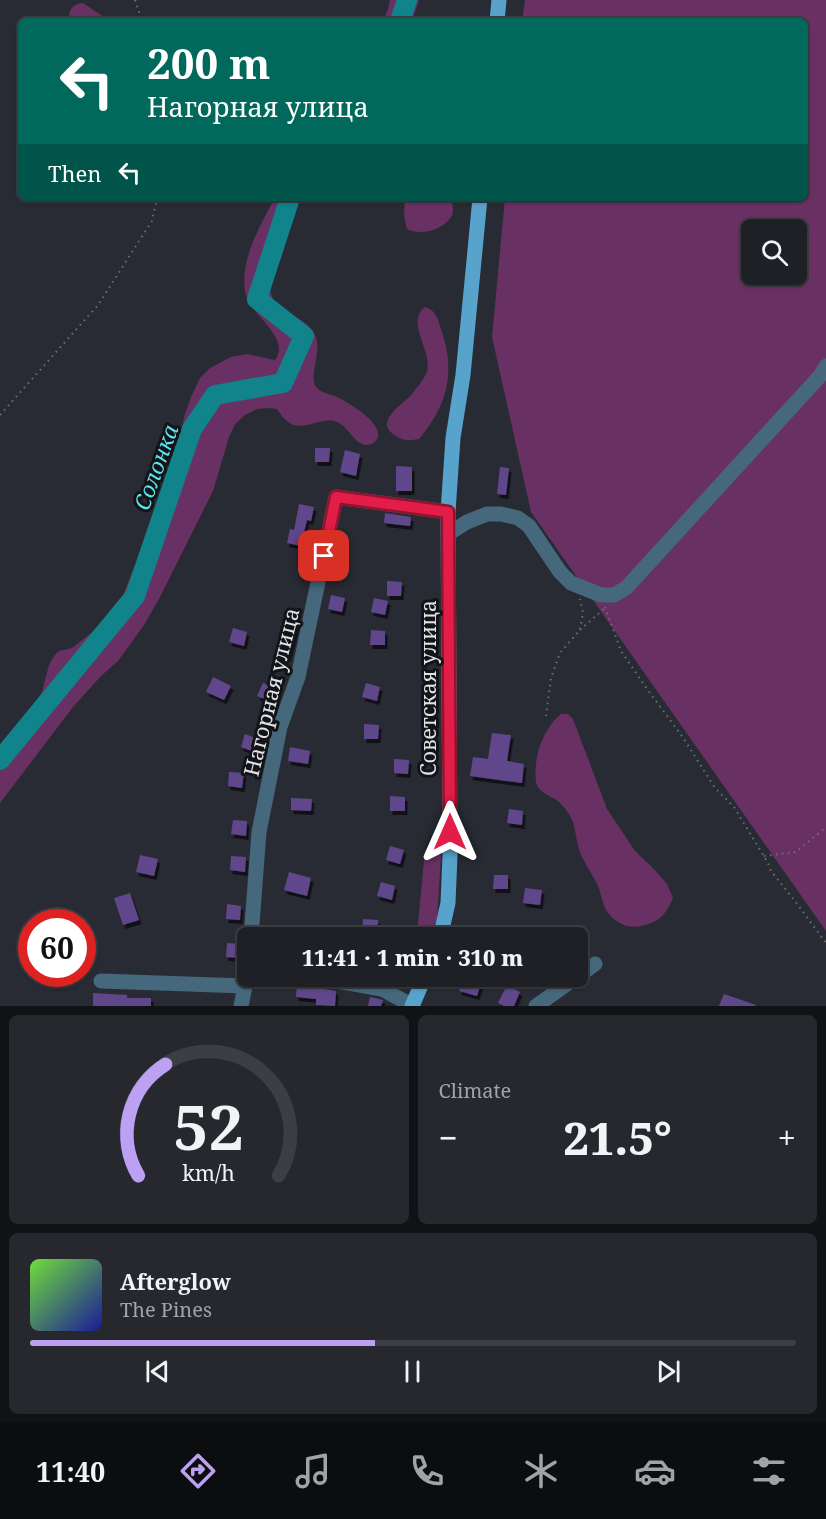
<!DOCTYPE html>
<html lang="en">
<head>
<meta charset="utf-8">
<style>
	:root { --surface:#1e2026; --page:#26282e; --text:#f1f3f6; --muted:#a1a3a7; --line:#3c3e43; --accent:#bca0f2 }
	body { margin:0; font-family:"Noto Serif",serif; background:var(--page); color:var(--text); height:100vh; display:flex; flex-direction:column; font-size:22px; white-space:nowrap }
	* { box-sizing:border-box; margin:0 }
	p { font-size:20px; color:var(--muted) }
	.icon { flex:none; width:33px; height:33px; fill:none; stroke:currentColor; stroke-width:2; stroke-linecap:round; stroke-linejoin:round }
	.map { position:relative; height:1006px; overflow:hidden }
	.sheet { display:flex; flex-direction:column; gap:9px; padding:9px; background:#101215; flex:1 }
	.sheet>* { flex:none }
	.top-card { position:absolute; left:18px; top:18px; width:790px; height:183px; border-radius:9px; box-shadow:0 2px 4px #0004,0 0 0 2px var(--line); background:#00695c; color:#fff; overflow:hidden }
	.buttons { position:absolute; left:741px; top:219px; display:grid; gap:12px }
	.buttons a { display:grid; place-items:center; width:66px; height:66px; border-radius:9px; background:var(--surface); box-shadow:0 2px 4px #0004,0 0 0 2px var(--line); font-size:30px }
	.speed { position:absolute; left:18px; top:909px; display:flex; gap:12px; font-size:30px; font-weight:700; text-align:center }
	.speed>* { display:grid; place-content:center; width:78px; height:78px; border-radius:50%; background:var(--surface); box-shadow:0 2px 4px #0004,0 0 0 2px var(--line); line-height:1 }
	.speed .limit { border:9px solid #d22; background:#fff; color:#111 }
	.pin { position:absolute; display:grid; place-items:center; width:51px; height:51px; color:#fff; margin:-26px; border-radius:12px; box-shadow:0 3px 9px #0006 }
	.me { position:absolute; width:66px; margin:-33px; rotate:0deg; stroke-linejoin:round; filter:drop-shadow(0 0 4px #0008) }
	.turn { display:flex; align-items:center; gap:21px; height:126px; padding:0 30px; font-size:27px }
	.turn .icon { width:78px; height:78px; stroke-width:2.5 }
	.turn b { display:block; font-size:42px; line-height:51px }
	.then { display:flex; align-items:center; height:57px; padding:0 30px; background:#0003; gap:12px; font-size:22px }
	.big { font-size:45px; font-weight:800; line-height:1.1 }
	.sheet .widget { flex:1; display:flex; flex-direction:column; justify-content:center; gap:9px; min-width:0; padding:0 21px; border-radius:9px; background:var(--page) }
	.sheet .dial { align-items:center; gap:0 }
	.dial svg { height:156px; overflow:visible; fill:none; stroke:var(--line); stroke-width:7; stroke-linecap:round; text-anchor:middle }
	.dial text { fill:var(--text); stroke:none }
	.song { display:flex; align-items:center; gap:18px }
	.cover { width:72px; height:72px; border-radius:9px; background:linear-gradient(135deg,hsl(100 70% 55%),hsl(240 70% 35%)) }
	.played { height:6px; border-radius:3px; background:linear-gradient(90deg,var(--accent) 45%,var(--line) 45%) }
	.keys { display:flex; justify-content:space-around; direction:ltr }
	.heat { display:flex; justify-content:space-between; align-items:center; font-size:33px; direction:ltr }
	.sheet .tiles { flex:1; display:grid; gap:9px; grid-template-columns:1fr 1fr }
	.widget:last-child { grid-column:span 2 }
	.trip { position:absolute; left:237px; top:927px; width:351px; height:60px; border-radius:9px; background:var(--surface); box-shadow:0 2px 4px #0004,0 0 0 2px var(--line); font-weight:800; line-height:60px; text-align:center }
	.dock { display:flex; height:96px; justify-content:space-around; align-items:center; background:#0c0d0f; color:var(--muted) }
	.dock .icon { width:42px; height:42px }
	.dock .selected { color:var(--accent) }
	.dock b { font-size:27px; color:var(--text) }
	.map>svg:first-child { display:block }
	.green { fill:#693163; fill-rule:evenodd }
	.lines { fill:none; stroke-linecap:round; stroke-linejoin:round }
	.river { stroke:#11838b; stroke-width:20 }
	.building { fill:#61468c; filter:url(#shadow) }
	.path { stroke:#6c6f76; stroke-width:2; stroke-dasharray:1.5 4.5; stroke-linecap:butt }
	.minor { stroke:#45687c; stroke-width:15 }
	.major { stroke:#57a3cc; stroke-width:15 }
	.route-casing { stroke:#92132f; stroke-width:15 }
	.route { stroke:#e11d48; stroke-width:10 }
	.labels { text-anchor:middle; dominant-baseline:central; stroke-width:6; stroke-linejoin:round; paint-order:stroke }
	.street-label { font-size:21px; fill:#dfe2e7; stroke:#121417 }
	.water-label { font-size:22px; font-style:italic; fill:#5ee2ec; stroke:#121417 }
</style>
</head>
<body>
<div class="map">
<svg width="826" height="1006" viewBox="0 0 826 1006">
	<defs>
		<filter id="shadow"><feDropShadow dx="2.5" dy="4" stdDeviation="0" flood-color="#0009"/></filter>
	</defs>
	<rect width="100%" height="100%" fill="#282b33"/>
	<g class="green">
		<path d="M390,0H419L412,21H383L388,9Z"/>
		<path d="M525,0H826V931L531,512L492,337L505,198H806V21H522ZM752,230H796V274H752Z"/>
		<path d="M83,3L110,21H69C69,10 71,4 83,3Z"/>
		<path d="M275,198H302C292,214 286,230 279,247C276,254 272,261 270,269C269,278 269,296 276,304C288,317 306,317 315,335C323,352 307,378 317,388C321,393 331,394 337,397C348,402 381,422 378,436C377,440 376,441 373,443C357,452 350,427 337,422C330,419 326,421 319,422C297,428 290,429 277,409L270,408L257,409L245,415L235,424L229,437L213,491L159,599L144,625L118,661L101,676L73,707L0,803V745L37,701L42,692L49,665L54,656L59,651L72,648L100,626L122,598L133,570L150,543L160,519L179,447L184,417L191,397L200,378L210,368L231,357L247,354L275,360C291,339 254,317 247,298C236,267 260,225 275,198Z"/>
		<path d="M406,198H451C452,204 455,211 451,217C443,230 420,236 407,229C404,219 403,208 406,198Z"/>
		<path d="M425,307C436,310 438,319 441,329C456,371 448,405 419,439C408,441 403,441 393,434C375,421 402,405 411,395C416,389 424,379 427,372C433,351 405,322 425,307Z"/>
		<path d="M561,714H568L573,719L607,809L635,851L653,868L667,884L673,898C667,912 661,921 645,925C630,930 615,924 606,910C602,902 601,892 597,884C592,873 584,863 580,852C576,842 576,830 572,820C570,814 563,806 559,802C551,795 537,793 536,781C533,758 543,728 561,714Z"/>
		<path d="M436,844L440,850L441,857L437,919L431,931L425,933L419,930L418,924L425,851L429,846Z"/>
	</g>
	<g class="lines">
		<g class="river">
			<path d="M400,21L407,0"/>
			<path d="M0,760L135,596L192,429L215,395L283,383L304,336L257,299L290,198"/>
		</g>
	</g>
	<g class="building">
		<path d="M315,448H330L329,462H315Z"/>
		<path d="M345,450L360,454L356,476L340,472Z"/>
		<path d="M396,466L412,467V491H396Z"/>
		<path d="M500,467L509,468L506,495L497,494Z"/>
		<path d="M299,504L314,507L311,521L307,520L301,546L287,543L290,529L294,530Z"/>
		<path d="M385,513L411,517L410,526L384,523Z"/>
		<path d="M387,581L402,582L401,596H387Z"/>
		<path d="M331,595L345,598L342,612L328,609Z"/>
		<path d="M374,598L388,601L385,615L371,612Z"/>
		<path d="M284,616L299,619L288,658L274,655Z"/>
		<path d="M233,628L247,632L244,646L229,642Z"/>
		<path d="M371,630L385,631V645H370Z"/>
		<path d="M213,677L231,686L224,700L206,692Z"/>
		<path d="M263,683L276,689L271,702L257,696Z"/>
		<path d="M366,683L380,687L377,701L362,697Z"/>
		<path d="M364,724L379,725L378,739H364Z"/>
		<path d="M492,733L511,735L507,761L524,764L522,783L470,776L473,757L488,759Z"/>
		<path d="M245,734L259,739L254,752L241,747Z"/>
		<path d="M290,747L310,751L308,764L288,761Z"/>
		<path d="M394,759L409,760L408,774L394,773Z"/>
		<path d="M229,772L244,773L242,788L228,786Z"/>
		<path d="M390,796L405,797V811H390Z"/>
		<path d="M291,798L312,799L311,811L291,810Z"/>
		<path d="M509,809L523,811L522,825L507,823Z"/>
		<path d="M233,820L247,821L246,836L231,834Z"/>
		<path d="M390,846L404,850L400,864L386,860Z"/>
		<path d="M140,855L158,859L154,876L136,872Z"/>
		<path d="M231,856L246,857L245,872L230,870Z"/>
		<path d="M289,872L311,878L307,896L284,890Z"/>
		<path d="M494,875H508V889H493Z"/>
		<path d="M381,882L395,886L392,900L377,896Z"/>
		<path d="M525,888L542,890L540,905L523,903Z"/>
		<path d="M130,893L139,920L123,925L114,898Z"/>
		<path d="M227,904L241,906L240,920L226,919Z"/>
		<path d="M363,919L378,920L377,935L362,934Z"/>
		<path d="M485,928L505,929V938H484Z"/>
		<path d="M227,943L242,944L241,958L226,957Z"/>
		<path d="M463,976H483L477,996L459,991Z"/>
		<path d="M297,981H301L307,986L336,991L335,1006L316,1005V999L296,997Z"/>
		<path d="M507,985L520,992L514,1006H504L498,1003Z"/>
		<path d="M93,993L127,995V998H151V1006H93Z"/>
		<path d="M724,994L756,1005L755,1006H719Z"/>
		<path d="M370,997L383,1000L381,1006H368Z"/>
	</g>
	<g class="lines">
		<g class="path">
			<path d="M135,0L142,21"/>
			<path d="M0,415L98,305L152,221L157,198"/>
			<path d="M605,607L621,651L647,689L684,739L715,788L734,807L768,863L771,871L795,901L826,943"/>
			<path d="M580,630L605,608"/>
			<path d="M546,716L551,678L560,653L580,630L583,613L580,599"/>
			<path d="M764,856L796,852L826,827"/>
		</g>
		<g class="minor">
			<path d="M448,534L467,522L487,514H501L518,518L529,526L560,572L571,583L601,595H614L626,588L820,376L826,366"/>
			<path d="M251,938L259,832L280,727L298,677L336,497L448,512"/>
			<path d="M309,976L382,989L413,1006"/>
			<path d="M101,981L245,986"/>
			<path d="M241,1006L248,972"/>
			<path d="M536,1006L595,964"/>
		</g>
		<g class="major">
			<path d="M497,21L499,0"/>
			<path d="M440,938L448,903L450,855L448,512L453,438L463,375L480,198"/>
			<path d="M412,1006L425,976"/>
		</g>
	</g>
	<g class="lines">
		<defs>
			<path id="route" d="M324,556L336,497L448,512L450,832"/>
		</defs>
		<use href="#route" class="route-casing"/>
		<use href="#route" class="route"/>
	</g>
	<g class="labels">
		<g class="street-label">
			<text transform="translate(428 688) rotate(-90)">Советская улица</text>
			<text transform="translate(271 692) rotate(-76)">Нагорная улица</text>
		</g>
		<g class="water-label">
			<text transform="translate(155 467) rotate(-70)">Солонка</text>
		</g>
	</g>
</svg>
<div class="buttons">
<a><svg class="icon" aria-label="search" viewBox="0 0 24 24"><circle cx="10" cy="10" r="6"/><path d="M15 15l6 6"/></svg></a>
</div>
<div class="speed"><div class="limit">60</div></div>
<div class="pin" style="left:324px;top:556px;background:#d93025"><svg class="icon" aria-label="arrive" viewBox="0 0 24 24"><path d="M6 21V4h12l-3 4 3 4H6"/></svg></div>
<svg class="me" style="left:450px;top:832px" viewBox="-20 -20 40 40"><path d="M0-17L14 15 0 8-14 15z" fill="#e11d48" stroke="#fff" stroke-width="4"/></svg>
<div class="trip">11:41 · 1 min · 310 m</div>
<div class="top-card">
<div class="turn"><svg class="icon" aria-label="left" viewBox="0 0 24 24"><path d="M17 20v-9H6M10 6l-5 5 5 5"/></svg><div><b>200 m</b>Нагорная улица</div></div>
<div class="then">Then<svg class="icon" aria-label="left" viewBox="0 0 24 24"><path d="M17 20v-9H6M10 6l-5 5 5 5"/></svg></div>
</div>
</div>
<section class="sheet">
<div class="tiles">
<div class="widget dial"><svg viewBox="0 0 100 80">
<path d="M14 69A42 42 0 1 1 86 69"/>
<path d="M14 69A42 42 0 0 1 28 12" stroke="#bca0f2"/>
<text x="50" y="56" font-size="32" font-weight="700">52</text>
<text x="50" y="72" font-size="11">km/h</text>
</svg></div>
<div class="widget"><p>Climate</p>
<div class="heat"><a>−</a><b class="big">21.5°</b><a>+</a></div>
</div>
<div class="widget">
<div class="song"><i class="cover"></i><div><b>Afterglow</b><p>The Pines</p></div></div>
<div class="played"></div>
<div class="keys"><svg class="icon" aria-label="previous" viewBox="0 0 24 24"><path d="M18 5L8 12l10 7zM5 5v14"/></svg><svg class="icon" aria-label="pause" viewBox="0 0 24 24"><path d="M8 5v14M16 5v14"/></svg><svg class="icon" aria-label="next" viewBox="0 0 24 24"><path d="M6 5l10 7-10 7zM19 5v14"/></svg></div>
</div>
</div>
</section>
<nav class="dock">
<b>11:40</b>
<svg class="icon selected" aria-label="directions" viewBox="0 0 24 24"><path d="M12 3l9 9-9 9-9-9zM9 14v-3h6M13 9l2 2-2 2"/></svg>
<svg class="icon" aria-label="music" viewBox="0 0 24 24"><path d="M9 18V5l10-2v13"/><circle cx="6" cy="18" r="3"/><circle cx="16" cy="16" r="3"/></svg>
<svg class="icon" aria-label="phone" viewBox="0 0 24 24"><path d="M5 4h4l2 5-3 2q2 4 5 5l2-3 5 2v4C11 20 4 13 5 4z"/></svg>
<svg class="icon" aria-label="climate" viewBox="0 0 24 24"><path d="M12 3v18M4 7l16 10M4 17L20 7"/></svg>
<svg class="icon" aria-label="car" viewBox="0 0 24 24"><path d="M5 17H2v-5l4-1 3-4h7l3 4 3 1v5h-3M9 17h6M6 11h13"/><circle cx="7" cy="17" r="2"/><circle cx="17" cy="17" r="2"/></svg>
<svg class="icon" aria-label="filters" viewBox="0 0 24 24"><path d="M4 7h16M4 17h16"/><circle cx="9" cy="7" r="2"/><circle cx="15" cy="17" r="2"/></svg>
</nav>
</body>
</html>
